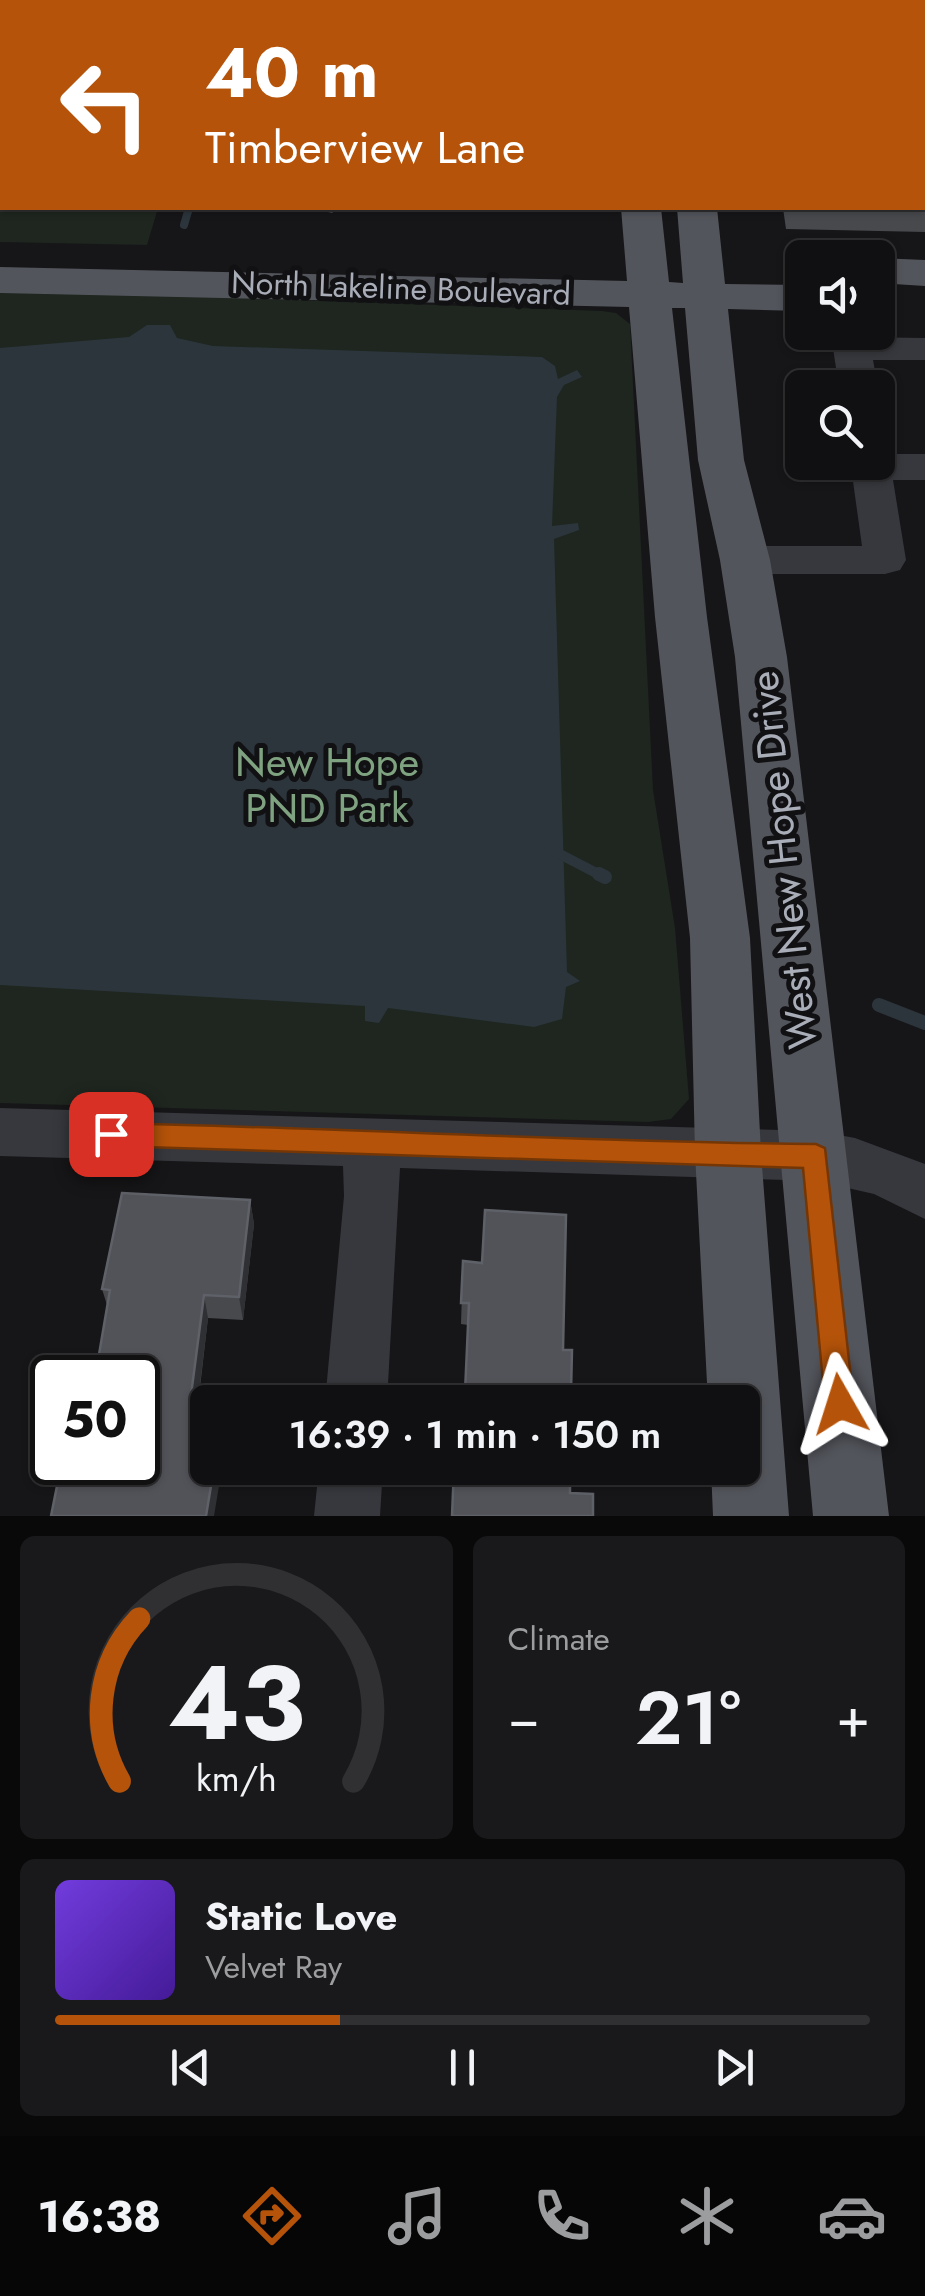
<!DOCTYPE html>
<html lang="en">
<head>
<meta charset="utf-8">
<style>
	:root { --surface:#101012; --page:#19191b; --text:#f1f3f6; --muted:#9c9d9f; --line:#303032; --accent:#b45309 }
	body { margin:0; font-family:Jost,sans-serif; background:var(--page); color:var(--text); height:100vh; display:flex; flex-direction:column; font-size:38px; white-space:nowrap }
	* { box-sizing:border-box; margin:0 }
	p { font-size:32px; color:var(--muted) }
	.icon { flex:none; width:55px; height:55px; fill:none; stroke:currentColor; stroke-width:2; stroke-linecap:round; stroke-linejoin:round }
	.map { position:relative; height:1516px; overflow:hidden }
	.details { display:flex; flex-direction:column; gap:20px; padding:20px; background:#09090a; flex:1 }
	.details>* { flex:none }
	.banner { position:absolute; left:0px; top:0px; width:925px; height:210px; box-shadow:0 2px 8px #0004,0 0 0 2px var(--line); background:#b45309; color:#fff; overflow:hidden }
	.tools { position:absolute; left:785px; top:240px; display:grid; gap:20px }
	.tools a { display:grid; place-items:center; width:110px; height:110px; border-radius:15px; background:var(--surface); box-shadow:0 2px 8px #0004,0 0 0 2px var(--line); font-size:50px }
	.speed { position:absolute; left:30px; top:1355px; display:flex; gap:20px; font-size:50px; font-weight:700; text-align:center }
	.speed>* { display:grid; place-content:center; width:130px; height:130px; border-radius:50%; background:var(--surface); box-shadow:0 2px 8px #0004,0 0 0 2px var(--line); line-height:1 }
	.speed .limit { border:5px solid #111; border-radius:15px; background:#fff; color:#111 }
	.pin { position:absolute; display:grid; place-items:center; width:85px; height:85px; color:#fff; margin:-42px; border-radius:20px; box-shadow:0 5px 15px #0006 }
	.me { position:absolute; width:110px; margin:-55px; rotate:354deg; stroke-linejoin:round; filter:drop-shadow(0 0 8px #0008) }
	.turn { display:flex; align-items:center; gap:35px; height:210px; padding:0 40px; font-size:45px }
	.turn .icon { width:130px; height:130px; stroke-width:2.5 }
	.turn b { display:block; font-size:70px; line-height:85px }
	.big { font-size:75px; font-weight:600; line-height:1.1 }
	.details .widget { flex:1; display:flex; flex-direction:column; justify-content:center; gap:15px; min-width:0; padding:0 35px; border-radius:15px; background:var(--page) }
	.details .dial { align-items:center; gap:0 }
	.dial svg { height:260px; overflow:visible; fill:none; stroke:var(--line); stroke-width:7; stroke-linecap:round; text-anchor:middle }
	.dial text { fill:var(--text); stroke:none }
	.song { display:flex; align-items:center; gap:30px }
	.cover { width:120px; height:120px; border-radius:15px; background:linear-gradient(135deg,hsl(260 70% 55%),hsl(260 70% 35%)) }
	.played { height:10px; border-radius:5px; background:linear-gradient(90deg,var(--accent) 35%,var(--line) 35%) }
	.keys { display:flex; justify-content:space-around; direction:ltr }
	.heat { display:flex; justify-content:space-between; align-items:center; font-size:55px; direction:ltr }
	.details .tiles { flex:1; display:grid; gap:20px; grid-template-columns:1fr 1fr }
	.widget:last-child { grid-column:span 2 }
	.trip { position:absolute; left:190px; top:1385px; width:570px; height:100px; border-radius:15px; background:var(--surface); box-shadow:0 2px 8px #0004,0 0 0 2px var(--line); font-weight:600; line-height:100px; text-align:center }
	.menu { display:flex; height:160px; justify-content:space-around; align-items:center; background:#060607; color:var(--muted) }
	.menu .icon { width:70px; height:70px }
	.menu .selected { color:var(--accent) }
	.menu b { font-size:45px; color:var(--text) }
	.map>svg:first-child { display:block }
	.green { fill:#1e261f }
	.water { fill:#2c353c }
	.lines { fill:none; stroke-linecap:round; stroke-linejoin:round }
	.stream-far2 { stroke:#2c353c; stroke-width:8 }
	.stream-far1 { stroke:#2c353c; stroke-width:10 }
	.stream { stroke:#2c353c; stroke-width:14 }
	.minor { fill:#37383d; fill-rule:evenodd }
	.major { fill:#53555c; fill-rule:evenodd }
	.wall { fill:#47494d }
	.shaded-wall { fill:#2f3033 }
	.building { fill:#525359; stroke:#5f6168; stroke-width:2.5 }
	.route { fill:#b45309; stroke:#753606; stroke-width:2.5 }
	.labels { text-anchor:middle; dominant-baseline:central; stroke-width:10; stroke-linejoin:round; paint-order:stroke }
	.far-street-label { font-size:32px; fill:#a8adb8; stroke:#111113 }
	.park-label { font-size:40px; fill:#7fa381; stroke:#111113 }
	.street-label { font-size:40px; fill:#a8adb8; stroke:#111113 }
</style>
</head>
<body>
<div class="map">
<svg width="925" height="1516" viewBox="0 0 925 1516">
	<rect width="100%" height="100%" fill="#161618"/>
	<g class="green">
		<path d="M0,119L2,208H158L147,245L0,242Z"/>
		<path d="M0,289L602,311L616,313L630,324L653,790L675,928L689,1099L671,1119L648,1122L0,1103Z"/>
	</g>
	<path class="water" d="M147,325H170L177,338L213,346L542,357L555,366L558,379L577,370L582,377L564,385L557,397L552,526L578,523L579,530L554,539L567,972L580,981L566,987L562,1019L534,1027L388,1008L379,1023L365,1021V1006L0,985V348L129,337Z"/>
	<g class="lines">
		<path class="stream-far2" d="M184,225L189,208"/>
		<path class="stream-far1" d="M552,850L604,877"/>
		<g class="stream">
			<path d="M599,874L605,877"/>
			<path d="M879,1005L925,1023"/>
		</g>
		<g class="minor">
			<rect x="408" y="0" width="30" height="2"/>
			<rect x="701" y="0" width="30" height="2"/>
			<rect x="922" y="130" width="3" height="20"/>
			<path d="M852,337L925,338V360H873L878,388V389L839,388L833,348L839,340Z"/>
			<path d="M878,454H925V480H893L906,560L900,570L885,574H745L730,570L724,560L730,550L745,546H862L851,467L854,462H878Z"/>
			<path d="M0,1108L817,1131L855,1138L925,1164V1219L874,1194L817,1181L400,1168L387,1402H325L344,1196L343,1166L0,1156Z"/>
			<path d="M319,1468H383L380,1516H314Z"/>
		</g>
		<g class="major">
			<path d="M654,0H689L690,2H655Z"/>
			<path d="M621,208H661L669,282L683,283L677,208H717L725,284L802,285V311L728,309L744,460L770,560L787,657L889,1516H813L735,657L720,560L698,460L685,308H672L707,617L750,938L761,1153L789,1516H713L711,1468H742V1402H708L695,1153L690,938L655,617L629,307L0,293V267L627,281Z"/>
			<path d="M878,258L925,260V286L878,283Z"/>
		</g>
	</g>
	<g class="wall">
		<path d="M736,0H925V80L922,79V2H736Z"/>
		<path d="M0,35L2,36V82H0Z"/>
		<path d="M922,171L923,174H925V232L786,229L783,208H922Z"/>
		<path d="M312,208H338L332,213Z"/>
		<path d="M250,1200L254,1224L243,1320L208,1318L199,1396L225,1397L226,1402H208L77,1482L107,1305L102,1289Z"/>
		<path d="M463,1261L563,1350L571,1392H465L468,1325L461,1324Z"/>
	</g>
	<g class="shaded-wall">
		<path d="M250,1200L254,1224L243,1320L239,1297Z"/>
		<path d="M204,1295L208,1318L196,1418L191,1395Z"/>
		<path d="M214,1468H222L214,1516H206Z"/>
	</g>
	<g class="building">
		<path d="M117,0H155V2H116Z"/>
		<path d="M304,0H362V2H303Z"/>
		<path d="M479,0H533V2H474H479Z"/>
		<path d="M739,0H925V48L922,47V2H739Z"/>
		<path d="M0,35L2,36V65H0Z"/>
		<path d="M922,171L923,174H925V206H922Z"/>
		<path d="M122,1193L250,1200L239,1297L204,1295L191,1395L225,1397L224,1402H208V1468H214L206,1516H51L58,1481L77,1482L81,1462H138V1378H95L110,1290L102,1289Z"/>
		<path d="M485,1210L566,1215L563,1350H572L571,1392L576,1397V1402H458V1392H465L469,1303H461L463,1261L482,1263Z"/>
		<path d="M454,1468H570V1493L593,1494V1516H452Z"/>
	</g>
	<path class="route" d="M111,1123C346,1128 581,1142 816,1144L825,1148L854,1404L850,1414L840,1418L829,1414L825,1404L803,1168L111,1146L102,1143L98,1134L102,1126Z"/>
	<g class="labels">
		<g class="far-street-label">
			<text transform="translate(401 288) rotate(2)">North Lakeline Boulevard</text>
		</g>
		<g class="park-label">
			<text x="327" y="762">New Hope<tspan x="327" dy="46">PND Park</tspan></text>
		</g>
		<g class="street-label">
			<text transform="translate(783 860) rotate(-96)">West New Hope Drive</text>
		</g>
	</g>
</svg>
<div class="tools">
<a><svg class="icon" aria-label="sound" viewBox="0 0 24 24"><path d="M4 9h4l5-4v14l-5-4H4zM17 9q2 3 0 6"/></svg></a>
<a><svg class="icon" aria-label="search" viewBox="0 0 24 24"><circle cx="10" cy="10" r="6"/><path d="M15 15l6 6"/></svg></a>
</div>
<div class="speed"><div class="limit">50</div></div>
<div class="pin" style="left:111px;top:1134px;background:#d93025"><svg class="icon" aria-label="arrive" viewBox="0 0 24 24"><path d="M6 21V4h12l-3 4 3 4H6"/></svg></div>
<svg class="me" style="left:840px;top:1404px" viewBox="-20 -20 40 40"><path d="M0-17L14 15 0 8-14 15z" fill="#b45309" stroke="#fff" stroke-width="4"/></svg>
<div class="trip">16:39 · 1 min · 150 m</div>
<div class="banner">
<div class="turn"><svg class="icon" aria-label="left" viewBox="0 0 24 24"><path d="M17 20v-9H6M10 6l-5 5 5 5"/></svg><div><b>40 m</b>Timberview Lane</div></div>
</div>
</div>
<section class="details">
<div class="tiles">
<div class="widget dial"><svg viewBox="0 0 100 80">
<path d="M14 69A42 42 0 1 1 86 69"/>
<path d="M14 69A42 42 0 0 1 20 19" stroke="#b45309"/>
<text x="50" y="56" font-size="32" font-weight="700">43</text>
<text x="50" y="72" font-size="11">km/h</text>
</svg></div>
<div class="widget"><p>Climate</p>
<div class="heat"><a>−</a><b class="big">21°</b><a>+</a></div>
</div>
<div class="widget">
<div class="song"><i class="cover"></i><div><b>Static Love</b><p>Velvet Ray</p></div></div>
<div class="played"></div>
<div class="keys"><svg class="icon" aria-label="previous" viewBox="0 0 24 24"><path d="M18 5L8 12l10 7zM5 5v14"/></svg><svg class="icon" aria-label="pause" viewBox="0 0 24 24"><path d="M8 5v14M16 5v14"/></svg><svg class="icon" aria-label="next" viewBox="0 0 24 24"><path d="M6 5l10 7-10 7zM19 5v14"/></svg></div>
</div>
</div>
</section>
<nav class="menu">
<b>16:38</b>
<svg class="icon selected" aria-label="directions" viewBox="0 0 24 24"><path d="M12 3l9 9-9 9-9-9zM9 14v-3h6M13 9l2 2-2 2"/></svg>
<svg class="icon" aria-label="music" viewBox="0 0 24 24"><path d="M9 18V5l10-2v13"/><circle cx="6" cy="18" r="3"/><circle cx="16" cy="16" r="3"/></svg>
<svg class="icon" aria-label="phone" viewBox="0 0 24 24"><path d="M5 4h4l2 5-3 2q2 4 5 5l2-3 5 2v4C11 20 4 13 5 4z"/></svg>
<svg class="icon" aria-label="climate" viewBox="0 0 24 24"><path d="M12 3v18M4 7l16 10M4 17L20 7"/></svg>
<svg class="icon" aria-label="car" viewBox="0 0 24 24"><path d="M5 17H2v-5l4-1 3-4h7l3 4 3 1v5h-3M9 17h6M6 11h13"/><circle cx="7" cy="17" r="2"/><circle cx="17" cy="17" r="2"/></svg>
</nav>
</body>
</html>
